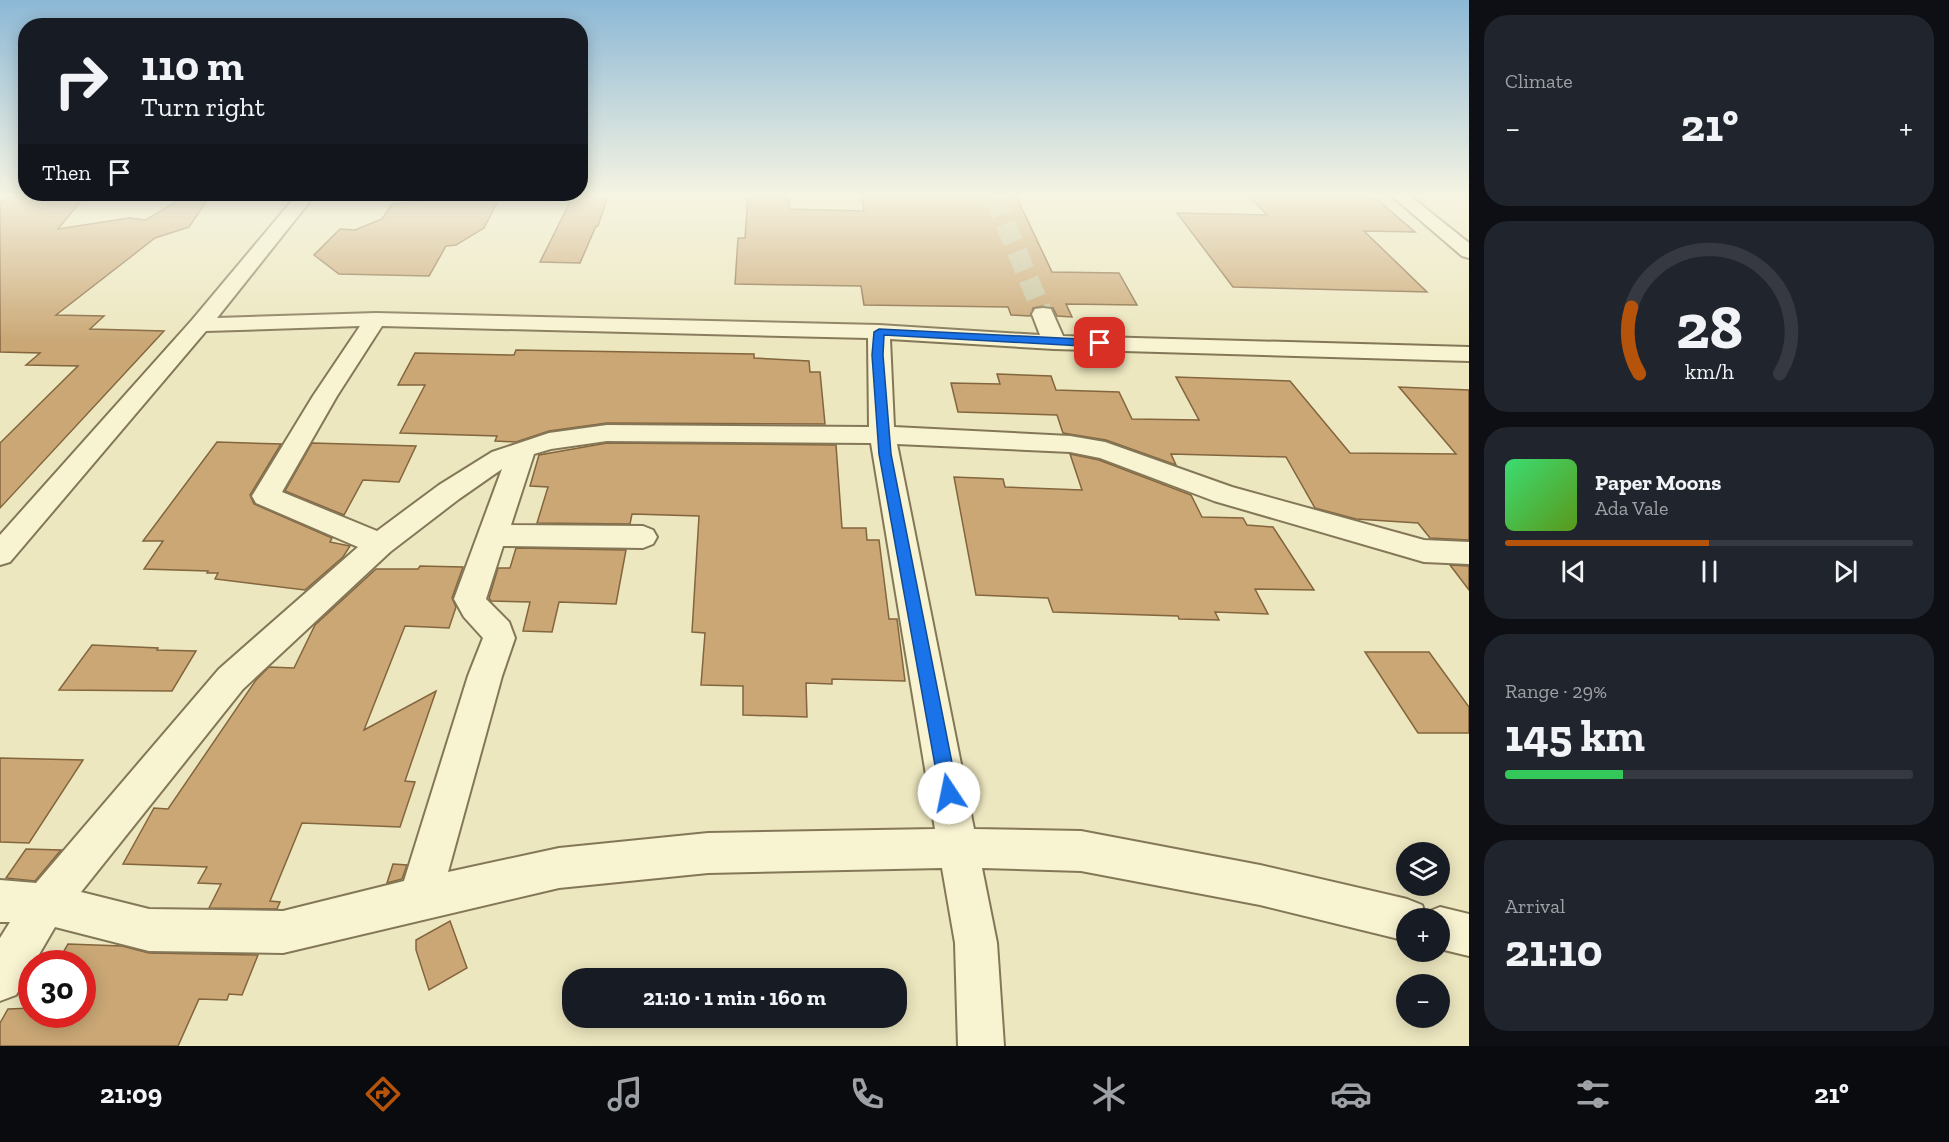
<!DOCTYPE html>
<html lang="en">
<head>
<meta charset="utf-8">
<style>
	:root { --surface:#171b24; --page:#20242c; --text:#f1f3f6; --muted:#9ea1a6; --line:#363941; --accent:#b45309 }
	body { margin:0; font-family:"Zilla Slab",serif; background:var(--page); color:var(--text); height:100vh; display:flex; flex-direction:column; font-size:22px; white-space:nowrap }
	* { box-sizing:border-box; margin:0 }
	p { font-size:20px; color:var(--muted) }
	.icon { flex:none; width:33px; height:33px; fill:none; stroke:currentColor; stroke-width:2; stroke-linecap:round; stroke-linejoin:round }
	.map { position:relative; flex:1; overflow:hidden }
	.sheet { display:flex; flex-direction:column; gap:15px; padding:15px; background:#0d0f14; width:480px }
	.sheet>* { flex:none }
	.banner { position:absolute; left:18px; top:18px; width:570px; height:183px; border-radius:24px; box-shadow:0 3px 15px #0003; background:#171b24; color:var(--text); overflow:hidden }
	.buttons { position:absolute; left:1396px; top:842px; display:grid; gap:12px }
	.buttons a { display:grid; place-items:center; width:54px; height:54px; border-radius:50%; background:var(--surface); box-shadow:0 3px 15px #0003; font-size:30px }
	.speed { position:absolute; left:18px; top:950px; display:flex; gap:12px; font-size:30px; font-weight:700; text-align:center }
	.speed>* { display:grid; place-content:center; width:78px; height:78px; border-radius:50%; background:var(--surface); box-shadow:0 3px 15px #0003; line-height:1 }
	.speed .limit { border:9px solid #d22; background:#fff; color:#111 }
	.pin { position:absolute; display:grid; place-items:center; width:51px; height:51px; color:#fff; margin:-26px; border-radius:12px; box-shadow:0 3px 9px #0006 }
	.me { position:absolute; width:66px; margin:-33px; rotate:349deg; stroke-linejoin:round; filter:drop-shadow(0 0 4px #0008) }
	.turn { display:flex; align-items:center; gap:21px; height:126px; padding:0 24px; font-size:27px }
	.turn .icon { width:78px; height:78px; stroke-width:2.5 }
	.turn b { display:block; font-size:42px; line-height:51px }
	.then { display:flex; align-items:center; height:57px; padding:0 24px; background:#0003; gap:12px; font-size:22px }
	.big { font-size:45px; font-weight:700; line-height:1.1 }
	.sheet .tile { flex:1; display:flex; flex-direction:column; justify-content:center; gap:9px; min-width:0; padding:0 21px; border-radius:24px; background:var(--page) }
	.sheet .dial { align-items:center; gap:0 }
	.dial svg { height:156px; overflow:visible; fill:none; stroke:var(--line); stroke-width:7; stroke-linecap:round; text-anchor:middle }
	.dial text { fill:var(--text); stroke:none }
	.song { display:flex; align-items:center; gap:18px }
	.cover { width:72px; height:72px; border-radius:9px; background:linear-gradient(135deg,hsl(140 70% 55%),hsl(90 70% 35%)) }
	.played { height:6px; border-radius:3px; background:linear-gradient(90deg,var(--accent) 50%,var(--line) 50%) }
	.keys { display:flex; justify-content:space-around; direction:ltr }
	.heat { display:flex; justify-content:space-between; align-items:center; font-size:33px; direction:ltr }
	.charge { height:9px; border-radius:4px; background:linear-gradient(90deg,#34c759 29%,var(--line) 0) }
	.trip { position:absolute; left:562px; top:968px; width:345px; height:60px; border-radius:24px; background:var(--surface); box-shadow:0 3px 15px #0003; font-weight:700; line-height:60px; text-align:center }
	.dock { display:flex; height:96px; justify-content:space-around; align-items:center; background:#090b0e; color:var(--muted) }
	.dock .icon { width:42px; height:42px }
	.dock .active { color:var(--accent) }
	.dock b { font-size:27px; color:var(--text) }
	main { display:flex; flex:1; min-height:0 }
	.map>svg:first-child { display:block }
	.building { fill:#caa775; stroke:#83653e; stroke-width:1.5 }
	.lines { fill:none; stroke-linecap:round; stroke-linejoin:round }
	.street-tunnel { stroke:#c7c29e; stroke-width:20; stroke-dasharray:20 10; stroke-linecap:butt }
	.street-casing { stroke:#847758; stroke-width:4 }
	.street { fill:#f8f3d1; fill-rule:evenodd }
	.route { fill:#1a73e8; stroke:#114b97; stroke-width:1.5 }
</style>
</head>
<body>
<main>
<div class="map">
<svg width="1469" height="1046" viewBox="0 0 1469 1046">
	<rect width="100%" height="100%" fill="#ece7bf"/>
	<g class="building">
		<path d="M12,196H85L58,229L129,218L146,220L185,196H210L189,227L155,238L56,315L104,316L90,329L164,331L0,508V443L78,366L26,365L40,353L0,352V202Z"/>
		<path d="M428,196L500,197L484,228L456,245L446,246L429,276L339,274L314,255L340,229L355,230L382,219L392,204L424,201Z"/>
		<path d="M573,196H608L598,226H596L580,263L540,262Z"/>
		<path d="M748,196H788L789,209L864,211L862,196H1016L1052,272L1119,273L1137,305L1066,304L1072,317L1057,316L1053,308L1043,306L1033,308L1030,316L1011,315L1008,307L864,305L861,286L735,284L738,238H745Z"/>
		<path d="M1249,196H1373L1415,232L1364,231L1427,292L1233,287L1177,213L1267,215Z"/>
		<path d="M516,350L754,354V358L809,361L810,372H820L825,424L607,423L549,431L516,442L495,441L497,436L400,433L425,385H398L415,353L514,355Z"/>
		<path d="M997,374L1051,376L1056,390L1119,392L1132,419L1199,420L1176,377L1290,381L1350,453L1456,454L1399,387L1469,390V540L1430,538L1418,523L1356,519L1315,508L1286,457L1171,454L1176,465L1106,440L1063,433L1057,415L958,412L951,383L1000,384Z"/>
		<path d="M217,442L281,444L250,495L254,504L332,538L330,542L350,546L343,557L305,590L215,579L218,573H207L208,571L144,569L163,541H143Z"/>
		<path d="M312,443L416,446L399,482L363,480L344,515L285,491Z"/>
		<path d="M607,443L836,445L842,528H866L867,540H879L889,619H897L905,681L832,679V684L806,683L807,717L743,715V686L701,685L705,633L692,632L699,516L632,514L630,524L537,523L548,487L530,486L539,455Z"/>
		<path d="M1070,454L1099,460L1191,495L1202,517L1243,518L1247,525L1273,527L1314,590L1255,589L1268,614L1215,612L1219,620L1179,619L1178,616L1053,612L1048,598L976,595L954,477L1003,479L1005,487L1082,490Z"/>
		<path d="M516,548L626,550L616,604L559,602L552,632L523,631L530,602L491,601L489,598L498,568H510Z"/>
		<path d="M1450,565L1469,566V590Z"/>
		<path d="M420,566L463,567L452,598L456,607L449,628L405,626L364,730L436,691L405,781L415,782L400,827L302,823L270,901L280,902L277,909L209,908L221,884L198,883L207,867L123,864L154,808L168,809L256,680L269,667L294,668L315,625L376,569H418Z"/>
		<path d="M92,645L158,648L157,650L196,651L172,691L59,690Z"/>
		<path d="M1365,652H1429L1469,707V733H1418Z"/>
		<path d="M0,758L83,760L29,843L0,842Z"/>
		<path d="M26,849L61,850L35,881L6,878Z"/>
		<path d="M393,864L407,865L402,879L387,883Z"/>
		<path d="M450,921L467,968L429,990L416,950V940Z"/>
		<path d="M68,944L122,946L149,953L258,955L242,995L229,994L227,1000L199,999L178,1046H0V1023L8,1009L32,1008V1014H82V963H57Z"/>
	</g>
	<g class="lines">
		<path class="street-tunnel" d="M994,196L1043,314"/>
		<defs>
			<g id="street">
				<path d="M296,196H314L217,318L376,313L879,325L1040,335L1032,314L1035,309L1043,308L1051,309L1063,336L1469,347V361L1054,349L890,339L894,427L1070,436L1105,442L1232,487L1424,540L1469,542V564L1424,562L1214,501L1100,458L1070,452L897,444L974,829L1081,831L1260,865L1407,899L1422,905L1425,913L1440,907L1469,914V956L1440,949V918H1407V941L1260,905L1081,871L982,868L997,943L1004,1046H958L955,943L942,868L708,873L559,888L283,953L149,951L55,927L34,963H32V967L16,995L0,1001V938L10,922H0V880L36,883L219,669L358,547L256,503L252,496L313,396L360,326L206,331L10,562L0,565V535L192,320ZM382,326L868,338L869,427L607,425L549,433L492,452L439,485L377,531L282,492L337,396ZM607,441L871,443L935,829L708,833L559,848L448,872L502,676L515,638L509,622L486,599L503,546L643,548L653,544L657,537L653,530L643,526L511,525L534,454L551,449ZM502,469L454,599L464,617L483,638L468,676L404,881L283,911L149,909L81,892L243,689L390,552L459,499Z"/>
				<path d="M1392,196H1410L1469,243V258L1462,256Z"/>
			</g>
		</defs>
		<use href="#street" class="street-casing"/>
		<use href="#street" class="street"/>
	</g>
	<linearGradient id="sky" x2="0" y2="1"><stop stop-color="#8cb8d6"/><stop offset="0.57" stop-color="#f6f4e2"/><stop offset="1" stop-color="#f6f4e2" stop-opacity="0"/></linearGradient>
	<rect width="1469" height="342" fill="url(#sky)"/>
	<path class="route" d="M879,329L1100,340L1105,343L1100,347L884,335L883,355L891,454L958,793L956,799L949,802L943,799L940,793L879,454L872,355L874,332Z"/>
</svg>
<div class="buttons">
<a><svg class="icon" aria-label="layers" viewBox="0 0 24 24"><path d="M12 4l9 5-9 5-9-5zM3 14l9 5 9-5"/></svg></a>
<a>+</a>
<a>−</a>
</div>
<div class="speed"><div class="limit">30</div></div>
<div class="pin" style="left:1100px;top:343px;background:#d93025"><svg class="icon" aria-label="arrive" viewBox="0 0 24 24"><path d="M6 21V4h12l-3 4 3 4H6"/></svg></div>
<svg class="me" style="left:949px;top:793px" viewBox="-20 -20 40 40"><circle r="19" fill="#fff"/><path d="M0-13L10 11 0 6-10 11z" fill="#1a73e8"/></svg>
<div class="trip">21:10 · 1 min · 160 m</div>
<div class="banner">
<div class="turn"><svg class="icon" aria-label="right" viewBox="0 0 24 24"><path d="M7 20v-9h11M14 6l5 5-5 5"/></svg><div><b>110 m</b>Turn right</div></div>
<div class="then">Then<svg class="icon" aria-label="arrive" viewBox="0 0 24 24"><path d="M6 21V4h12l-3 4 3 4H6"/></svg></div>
</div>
</div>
<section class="sheet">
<div class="tile"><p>Climate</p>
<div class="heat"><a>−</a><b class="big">21°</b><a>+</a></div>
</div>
<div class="tile dial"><svg viewBox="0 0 100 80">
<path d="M14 69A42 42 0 1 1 86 69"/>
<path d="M14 69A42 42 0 0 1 10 35" stroke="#b45309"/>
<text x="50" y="56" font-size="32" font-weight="700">28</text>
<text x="50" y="72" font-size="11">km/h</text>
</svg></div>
<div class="tile">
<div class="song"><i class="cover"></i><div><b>Paper Moons</b><p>Ada Vale</p></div></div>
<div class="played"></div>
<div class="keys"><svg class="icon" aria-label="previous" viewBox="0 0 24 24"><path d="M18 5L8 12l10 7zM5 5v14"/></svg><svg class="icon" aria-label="pause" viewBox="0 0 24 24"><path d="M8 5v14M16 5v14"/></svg><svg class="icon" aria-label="next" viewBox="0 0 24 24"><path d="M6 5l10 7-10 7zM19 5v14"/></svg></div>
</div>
<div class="tile"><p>Range · 29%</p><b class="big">145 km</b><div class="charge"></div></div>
<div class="tile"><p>Arrival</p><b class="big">21:10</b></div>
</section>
</main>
<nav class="dock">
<b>21:09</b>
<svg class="icon active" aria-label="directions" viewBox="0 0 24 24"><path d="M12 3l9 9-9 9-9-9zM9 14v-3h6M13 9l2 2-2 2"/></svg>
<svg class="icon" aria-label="music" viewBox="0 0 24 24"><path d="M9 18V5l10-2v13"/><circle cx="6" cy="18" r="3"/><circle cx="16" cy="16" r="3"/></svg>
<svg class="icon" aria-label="phone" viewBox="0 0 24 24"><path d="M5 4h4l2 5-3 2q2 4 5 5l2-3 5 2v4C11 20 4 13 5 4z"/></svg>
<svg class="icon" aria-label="climate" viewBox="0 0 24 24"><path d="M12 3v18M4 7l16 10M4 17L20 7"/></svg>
<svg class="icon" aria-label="car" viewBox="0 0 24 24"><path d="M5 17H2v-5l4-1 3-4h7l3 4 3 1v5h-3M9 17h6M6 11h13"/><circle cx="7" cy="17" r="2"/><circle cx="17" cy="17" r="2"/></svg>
<svg class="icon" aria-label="filters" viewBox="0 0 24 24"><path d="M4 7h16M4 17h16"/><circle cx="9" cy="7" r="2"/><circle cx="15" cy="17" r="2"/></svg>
<b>21°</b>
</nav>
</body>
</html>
